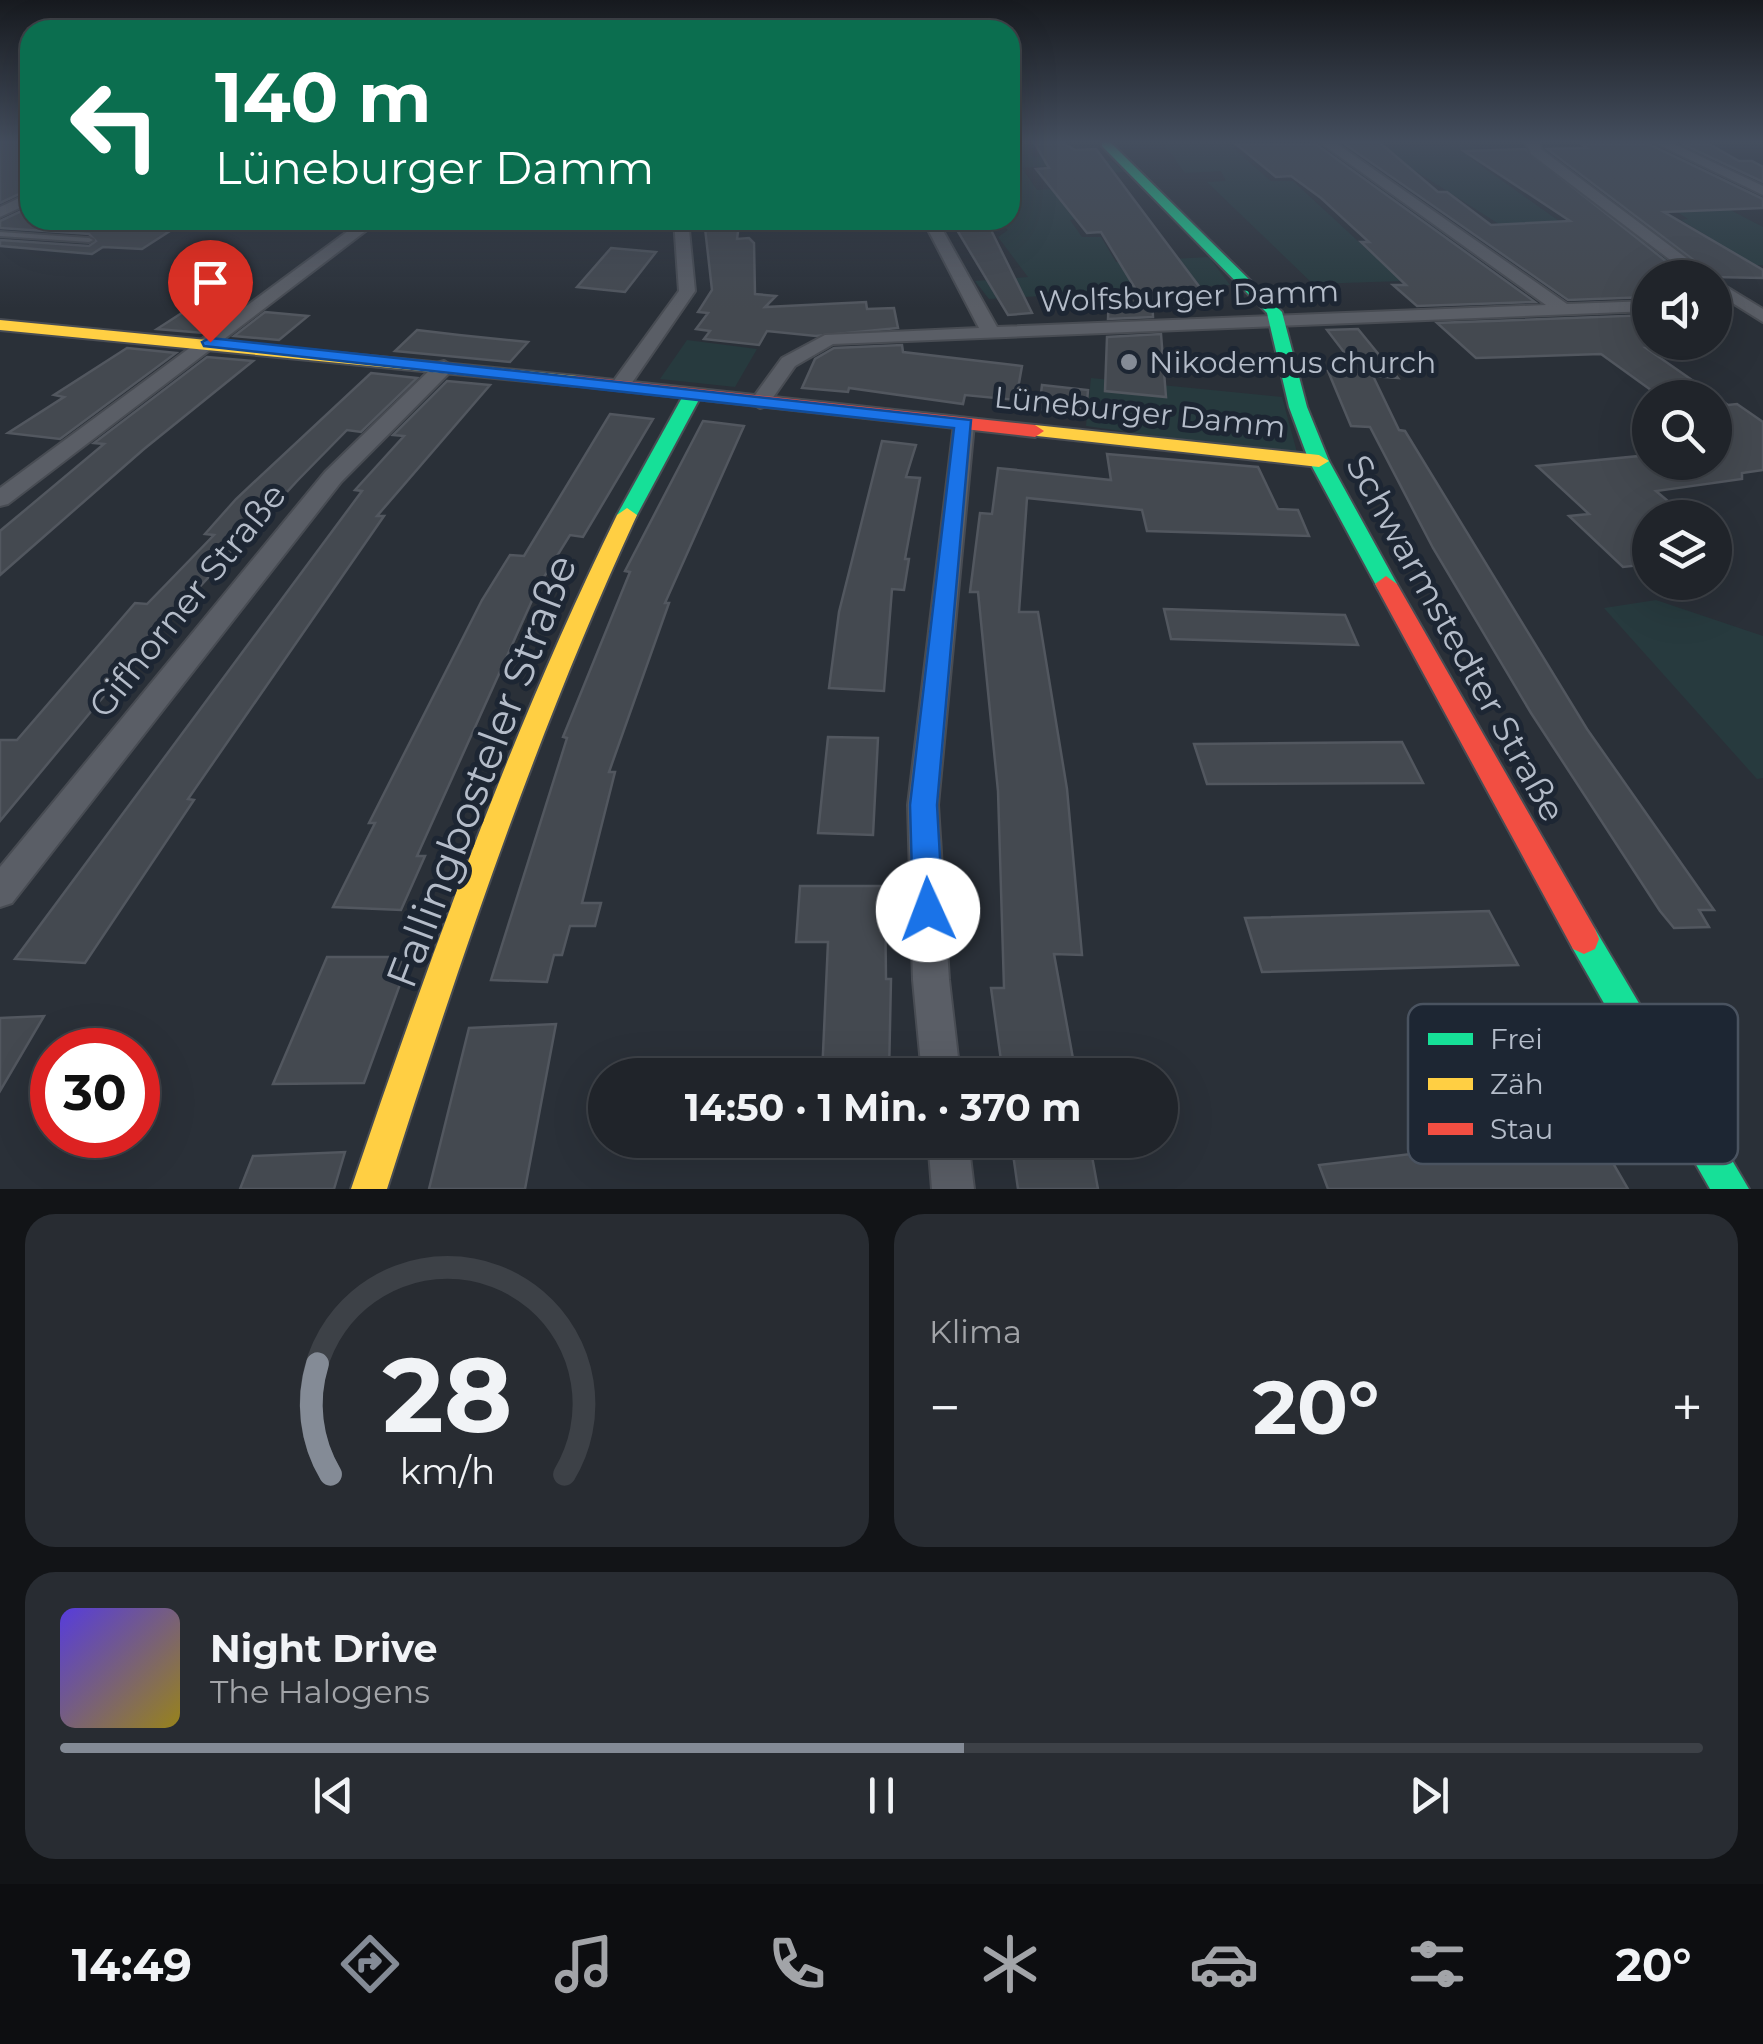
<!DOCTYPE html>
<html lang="de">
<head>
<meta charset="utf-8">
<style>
	:root { --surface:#20242a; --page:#282c32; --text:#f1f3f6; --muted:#a2a4a8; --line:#3d4147; --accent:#848b96 }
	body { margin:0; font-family:Montserrat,sans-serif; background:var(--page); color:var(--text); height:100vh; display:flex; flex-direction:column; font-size:38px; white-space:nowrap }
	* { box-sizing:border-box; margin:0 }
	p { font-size:32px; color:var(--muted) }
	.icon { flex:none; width:55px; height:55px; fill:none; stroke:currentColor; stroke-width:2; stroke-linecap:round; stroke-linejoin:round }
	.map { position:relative; height:1189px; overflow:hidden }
	.details { display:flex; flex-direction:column; gap:25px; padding:25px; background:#121417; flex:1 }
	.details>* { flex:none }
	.hud { position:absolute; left:20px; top:20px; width:1000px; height:210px; border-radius:30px; box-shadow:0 10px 40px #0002,0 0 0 2px var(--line); background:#0b6e4f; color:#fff; overflow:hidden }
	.buttons { position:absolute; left:1632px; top:260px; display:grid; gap:20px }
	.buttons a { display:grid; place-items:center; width:100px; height:100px; border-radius:50%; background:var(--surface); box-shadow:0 10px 40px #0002,0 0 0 2px var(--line); font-size:50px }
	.speed { position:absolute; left:30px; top:1028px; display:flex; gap:20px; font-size:50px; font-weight:700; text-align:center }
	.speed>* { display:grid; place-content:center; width:130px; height:130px; border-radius:50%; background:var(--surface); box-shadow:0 10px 40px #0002,0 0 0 2px var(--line); line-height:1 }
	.speed .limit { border:15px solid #d22; background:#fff; color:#111 }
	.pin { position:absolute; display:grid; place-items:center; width:85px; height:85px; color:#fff; margin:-102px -42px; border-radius:50% 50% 50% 0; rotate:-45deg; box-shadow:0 0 10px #0007 }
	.pin .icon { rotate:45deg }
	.me { position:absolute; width:110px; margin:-55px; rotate:358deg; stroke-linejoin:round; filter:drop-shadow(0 0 8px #0008) }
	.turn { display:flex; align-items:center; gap:35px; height:210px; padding:0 30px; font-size:45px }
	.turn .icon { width:130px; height:130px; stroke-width:2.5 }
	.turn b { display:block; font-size:70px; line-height:85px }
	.big { font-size:75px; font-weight:700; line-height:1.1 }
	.details .tile { flex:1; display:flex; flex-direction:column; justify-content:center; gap:15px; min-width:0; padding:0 35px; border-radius:30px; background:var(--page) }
	.details .dial { align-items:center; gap:0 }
	.dial svg { height:260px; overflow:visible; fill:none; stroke:var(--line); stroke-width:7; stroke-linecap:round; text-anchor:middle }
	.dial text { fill:var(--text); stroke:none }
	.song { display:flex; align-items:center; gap:30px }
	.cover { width:120px; height:120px; border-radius:15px; background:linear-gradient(135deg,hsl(250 70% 55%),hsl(50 70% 35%)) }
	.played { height:10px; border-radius:5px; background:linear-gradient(90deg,var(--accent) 55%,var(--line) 55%) }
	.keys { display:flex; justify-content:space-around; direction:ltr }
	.heat { display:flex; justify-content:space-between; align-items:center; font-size:55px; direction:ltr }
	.details .tiles { flex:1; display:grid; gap:25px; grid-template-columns:1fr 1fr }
	.tile:last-child { grid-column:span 2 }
	.trip { position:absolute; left:588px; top:1058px; width:590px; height:100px; border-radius:50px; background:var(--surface); box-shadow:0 10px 40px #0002,0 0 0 2px var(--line); font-weight:700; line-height:100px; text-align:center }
	.menu { display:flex; height:160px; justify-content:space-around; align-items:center; background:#0d0e11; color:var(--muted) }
	.menu .icon { width:70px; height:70px }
	.menu .on { color:var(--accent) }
	.menu b { font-size:45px; color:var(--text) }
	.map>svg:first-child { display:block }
	.green { fill:#273a3e }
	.building { fill:#444950; stroke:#52575f; stroke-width:2.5 }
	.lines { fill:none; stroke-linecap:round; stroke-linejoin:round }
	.lane-casing { stroke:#484c53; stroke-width:4 }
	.street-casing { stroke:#484c53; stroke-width:4 }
	.fast-casing { stroke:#484c53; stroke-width:4 }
	.slow-casing { stroke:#484c53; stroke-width:4 }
	.jam-casing { stroke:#484c53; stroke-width:4 }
	.lane { fill:#5a5e66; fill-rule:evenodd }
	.street { fill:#5a5e66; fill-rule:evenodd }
	.fast { fill:#16e098; fill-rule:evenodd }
	.slow { fill:#ffcf43; fill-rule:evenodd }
	.jam { fill:#f24e42; fill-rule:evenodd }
	.route { fill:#1a73e8; stroke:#114b97; stroke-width:2.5 }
	.poi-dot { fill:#848b96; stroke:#1d2633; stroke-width:4 }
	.labels { text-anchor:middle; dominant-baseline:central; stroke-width:10; stroke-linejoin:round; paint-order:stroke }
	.far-street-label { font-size:30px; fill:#b4bcc9; stroke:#1d2633 }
	.far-poi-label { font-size:30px; fill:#b4bcc9; stroke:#1d2633; text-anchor:start }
	.street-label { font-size:35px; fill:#b4bcc9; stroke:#1d2633 }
	.near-street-label { font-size:42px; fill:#b4bcc9; stroke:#1d2633 }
	.key { fill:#1d2633; stroke:#4a5360; stroke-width:2.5 }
	.key-label { font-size:28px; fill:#b4bcc9 }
</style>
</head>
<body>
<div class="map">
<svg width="1763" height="1189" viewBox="0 0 1763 1189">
	<rect width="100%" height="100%" fill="#2a3038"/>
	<g class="green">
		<path d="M1010,141H1025L1033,157L1079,155L1083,161H1111L1125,172L1071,175L1062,165L1022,168L1037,190L1086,187L1105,215L1070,220L1082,237H1101L1116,262L1209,257L1230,285L989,299L975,281L1028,277L998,237L1008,230L996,220H1010Z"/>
		<path d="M1225,141L1271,181H1293L1372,254L1460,251L1493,278L1313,284L1207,182L1226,181L1221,171L1185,173L1162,142Z"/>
		<path d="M1470,144L1483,154L1470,158L1603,252L1643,245L1687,272L1573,271L1381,149Z"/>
		<path d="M1682,185L1763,227V265L1702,268L1664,239L1709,237L1681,220L1688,219L1676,211Z"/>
		<path d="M687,340L757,349L735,387L660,379Z"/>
		<path d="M1091,378L1282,397L1298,456L1086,426Z"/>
		<path d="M1656,600L1763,636V778L1757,779L1604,608Z"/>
	</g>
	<g class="building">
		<path d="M0,142H30V189L0,203Z"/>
		<path d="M1379,142L1438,192H1447L1491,225L1570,221L1464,151L1525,149L1687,278L1650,275V297L1568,300L1343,143Z"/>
		<path d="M1063,143L1075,150L1096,149L1204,293L1152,297L1153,317L1108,319L1109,296L1138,293L1101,232L1087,233L1036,169L1049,168L1035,144Z"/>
		<path d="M1316,144L1535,302L1417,306L1393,285H1406L1361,242H1369L1321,198L1291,176L1276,177L1237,145Z"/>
		<path d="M1581,144H1649L1763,199V208L1664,212L1763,270V278L1716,277L1547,149L1587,148Z"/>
		<path d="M1682,144H1709L1739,161H1752L1763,167V182Z"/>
		<path d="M30,207V220H187L142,249L103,247L92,254L0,246V240L89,246L96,241L89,234L0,228V221Z"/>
		<path d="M951,220H978L983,228H990L1032,313L1008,315Z"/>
		<path d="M739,224L737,239L749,238L754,243L755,294L776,296L765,307L866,302L867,309L894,308L898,328L816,336L767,331L759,345L704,339L710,331L696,329L708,313L698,312L712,290L705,228Z"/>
		<path d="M611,248L656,252L625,292L577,287Z"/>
		<path d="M191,307L235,310L204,333L157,329Z"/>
		<path d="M265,312L308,316L279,340L234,336Z"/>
		<path d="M1650,315V348H1646L1728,405L1737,404L1763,422V470L1742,473V479L1656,491L1688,518H1650V564L1623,567L1569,516L1589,514L1537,466L1650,455V462H1715V398H1662L1601,354L1476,358L1437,323Z"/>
		<path d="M1358,329L1398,378L1373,376L1399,430L1405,431L1587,729L1714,910H1699L1709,927L1674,928L1660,911L1531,713L1433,548L1370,427L1351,426L1328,371L1360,373L1327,330Z"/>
		<path d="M417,330L459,335L528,342L510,362L395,351Z"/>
		<path d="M1161,334L1166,397L1105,391L1107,337Z"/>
		<path d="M902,345L903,352L1022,366L1016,400L965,395L963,404L849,388L848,392L802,388L815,359L834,348Z"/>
		<path d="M127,348L176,353L60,439L8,433L64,397L54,395Z"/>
		<path d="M207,357L253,361L144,449L0,575V531L104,444L94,443Z"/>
		<path d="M371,373L417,378L361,432L347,430L298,480L148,643L0,821V740H17L135,603L147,604L214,535L205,534L236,499Z"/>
		<path d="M447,381L490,385L377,516H384L188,799L194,800L85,963L15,959L362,491L355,490L404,436L393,435Z"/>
		<path d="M1042,385L1088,390L1086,415L1039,410Z"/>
		<path d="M610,414L653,419L583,537L570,535L539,585L417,856H425L401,910L333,907L375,823H369L482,600L510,555L524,556Z"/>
		<path d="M703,421L744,426L665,603H669L609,772H615L582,903H601L595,926H570L562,955H554L547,982L491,980L567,738L563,737L630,572L625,571Z"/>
		<path d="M882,441L916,445L906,477L920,478L905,559H909L904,590L892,589L884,691L829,688L839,612Z"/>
		<path d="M1107,454L1258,467L1278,509L1298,510L1309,536L1147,531L1142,510L1027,498L1019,612H1038L1067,789L1082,955L1054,954L1076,1075H1003L991,988H1004L998,791L978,592H970L980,513L992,514L998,468L1111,480Z"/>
		<path d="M1164,609L1345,615L1358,645L1171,639Z"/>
		<path d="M828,737L878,738L873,835L818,833Z"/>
		<path d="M1402,742L1423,783L1207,784L1194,744Z"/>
		<path d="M800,886H885L886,979H891L889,1075H822L828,942H796Z"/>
		<path d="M1489,911L1518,965L1262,972L1245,918Z"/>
		<path d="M327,957H410L364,1083L273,1084Z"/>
		<path d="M44,1016L0,1091V1018Z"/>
		<path d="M556,1024L525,1189H429L469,1028Z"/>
		<path d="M1595,1132L1628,1189H1328L1319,1165Z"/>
		<path d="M1011,1140H1089L1098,1189H1018Z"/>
		<path d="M345,1152L334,1189H240L253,1156Z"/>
	</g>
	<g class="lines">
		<defs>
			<path id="lane" d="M0,232L89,238L93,240L89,242L0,236Z"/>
			<g id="street">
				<path d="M1318,141H1333L1567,304L1650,301V311L833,344L795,366L767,406L760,408L750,402L782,358L825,335L979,328L923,220H937L997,327L1546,305Z"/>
				<path d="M1525,141H1538L1541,149L1713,278H1694L1531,154Z"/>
				<path d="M1651,141H1668L1763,186V195Z"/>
				<path d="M30,193V203L0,217V207Z"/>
				<path d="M363,220H380L8,504L0,506V488Z"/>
				<path d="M674,220H688L695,291L627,390H613L610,386L679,291Z"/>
				<path d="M1715,280L1763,309V322L1715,292Z"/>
				<path d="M444,361L453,367L451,371L341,482L12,903L0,907V867L325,472L437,363Z"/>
				<path d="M964,418L974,424L938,805L949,980L960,1075H922L913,980L908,805L954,424Z"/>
				<path d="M928,1140H968L974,1189H932Z"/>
			</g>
			<g id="fast">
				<path d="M1102,142H1110L1282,312L1307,407L1329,461L1397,584L1394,589H1378L1309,461L1289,407L1267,313L1102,146Z"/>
				<path d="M693,389L702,394L637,515L634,520H620L617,515L684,394Z"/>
				<path d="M1584,924L1595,929L1749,1189H1710L1573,949L1569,939L1573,929Z"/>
			</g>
			<g id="slow">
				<path d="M0,320L577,376L586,381L577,386L0,330Z"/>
				<path d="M1035,425L1319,455L1329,461L1319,467L1028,435V427Z"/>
				<path d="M627,508L637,515C536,733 460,960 387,1189H351C429,960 510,733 617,515Z"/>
			</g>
			<g id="jam">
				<path d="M577,376L1035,425L1044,431L1035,437L571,385V377Z"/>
				<path d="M1386,576L1397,584L1595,929L1599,939L1595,949L1584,954L1573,949L1375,584Z"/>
			</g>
		</defs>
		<use href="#lane" class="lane-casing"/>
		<use href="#street" class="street-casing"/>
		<use href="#fast" class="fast-casing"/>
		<use href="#slow" class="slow-casing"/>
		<use href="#jam" class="jam-casing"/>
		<use href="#lane" class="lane"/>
		<use href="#street" class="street"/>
		<use href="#fast" class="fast"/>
		<use href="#slow" class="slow"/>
		<use href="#jam" class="jam"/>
	</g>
	<linearGradient id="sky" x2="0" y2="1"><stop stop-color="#171a1f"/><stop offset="0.46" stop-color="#444e5e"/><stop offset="1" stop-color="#444e5e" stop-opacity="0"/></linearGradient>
	<rect width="1763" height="308" fill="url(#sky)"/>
	<path class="route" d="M210,338L971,420L937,805L943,910L939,920L928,924L917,920L913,910L910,805L954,428L204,346L202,342Z"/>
	<circle class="poi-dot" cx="1129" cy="362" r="10"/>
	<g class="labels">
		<g class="far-street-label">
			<text transform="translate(1189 296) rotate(-2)">Wolfsburger Damm</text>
			<text transform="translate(1140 412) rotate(6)">Lüneburger Damm</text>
		</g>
		<g class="far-poi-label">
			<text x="1149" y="362">Nikodemus church</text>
		</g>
		<g class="street-label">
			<text transform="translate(187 600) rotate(-51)">Gifhorner Straße</text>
			<text transform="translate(1456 638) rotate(61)">Schwarmstedter Straße</text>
		</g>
		<g class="near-street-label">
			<text transform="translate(481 771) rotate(-69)">Fallingbosteler Straße</text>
		</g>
	</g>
	<rect x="1408" y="1004" width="330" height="160" rx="15" class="key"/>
	<rect x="1428" y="1033" width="45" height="12" fill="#16e098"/>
	<rect x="1428" y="1078" width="45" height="12" fill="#ffcf43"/>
	<rect x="1428" y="1123" width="45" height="12" fill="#f24e42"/>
	<g class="key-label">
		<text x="1490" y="1049">Frei</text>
		<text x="1490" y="1094">Zäh</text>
		<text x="1490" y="1139">Stau</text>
	</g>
</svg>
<div class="buttons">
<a><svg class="icon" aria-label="sound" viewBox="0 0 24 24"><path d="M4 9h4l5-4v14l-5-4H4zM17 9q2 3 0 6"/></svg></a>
<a><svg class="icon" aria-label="search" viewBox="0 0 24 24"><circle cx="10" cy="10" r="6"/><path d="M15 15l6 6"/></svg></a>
<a><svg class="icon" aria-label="layers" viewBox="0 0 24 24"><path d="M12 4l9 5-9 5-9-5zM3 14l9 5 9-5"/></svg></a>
</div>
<div class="speed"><div class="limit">30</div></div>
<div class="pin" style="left:210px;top:342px;background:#d93025"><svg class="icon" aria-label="arrive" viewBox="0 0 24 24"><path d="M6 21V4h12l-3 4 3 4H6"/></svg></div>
<svg class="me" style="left:928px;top:910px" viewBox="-20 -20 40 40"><circle r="19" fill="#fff"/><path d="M0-13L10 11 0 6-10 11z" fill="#1a73e8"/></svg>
<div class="trip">14:50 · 1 Min. · 370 m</div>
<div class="hud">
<div class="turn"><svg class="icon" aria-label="left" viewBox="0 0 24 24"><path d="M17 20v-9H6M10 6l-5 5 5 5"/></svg><div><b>140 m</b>Lüneburger Damm</div></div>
</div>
</div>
<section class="details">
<div class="tiles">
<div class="tile dial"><svg viewBox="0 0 100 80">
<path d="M14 69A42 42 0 1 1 86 69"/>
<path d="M14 69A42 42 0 0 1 10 35" stroke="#848b96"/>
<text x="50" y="56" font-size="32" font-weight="700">28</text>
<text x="50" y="72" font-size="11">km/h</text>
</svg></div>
<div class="tile"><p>Klima</p>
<div class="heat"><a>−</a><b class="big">20°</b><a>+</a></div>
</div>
<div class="tile">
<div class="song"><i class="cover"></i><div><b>Night Drive</b><p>The Halogens</p></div></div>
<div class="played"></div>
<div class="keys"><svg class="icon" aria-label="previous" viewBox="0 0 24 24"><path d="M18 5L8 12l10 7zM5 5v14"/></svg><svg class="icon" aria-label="pause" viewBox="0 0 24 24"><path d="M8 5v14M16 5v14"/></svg><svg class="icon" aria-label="next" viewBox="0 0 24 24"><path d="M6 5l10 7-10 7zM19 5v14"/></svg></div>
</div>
</div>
</section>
<nav class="menu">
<b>14:49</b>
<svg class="icon on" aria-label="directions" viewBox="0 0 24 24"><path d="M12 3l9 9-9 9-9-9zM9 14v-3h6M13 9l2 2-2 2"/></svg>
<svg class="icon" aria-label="music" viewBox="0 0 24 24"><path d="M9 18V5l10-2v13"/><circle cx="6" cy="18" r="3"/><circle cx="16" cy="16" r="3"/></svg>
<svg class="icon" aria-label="phone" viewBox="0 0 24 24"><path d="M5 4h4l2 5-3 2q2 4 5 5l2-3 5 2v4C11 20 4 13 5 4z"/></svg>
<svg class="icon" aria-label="climate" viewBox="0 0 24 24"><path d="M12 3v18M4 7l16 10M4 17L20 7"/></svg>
<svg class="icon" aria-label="car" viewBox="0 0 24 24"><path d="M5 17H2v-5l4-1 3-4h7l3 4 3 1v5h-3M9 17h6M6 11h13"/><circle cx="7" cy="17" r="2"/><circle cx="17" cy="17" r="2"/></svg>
<svg class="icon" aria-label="filters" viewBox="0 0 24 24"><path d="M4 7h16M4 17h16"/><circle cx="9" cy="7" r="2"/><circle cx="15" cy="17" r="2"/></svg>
<b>20°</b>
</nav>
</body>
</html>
